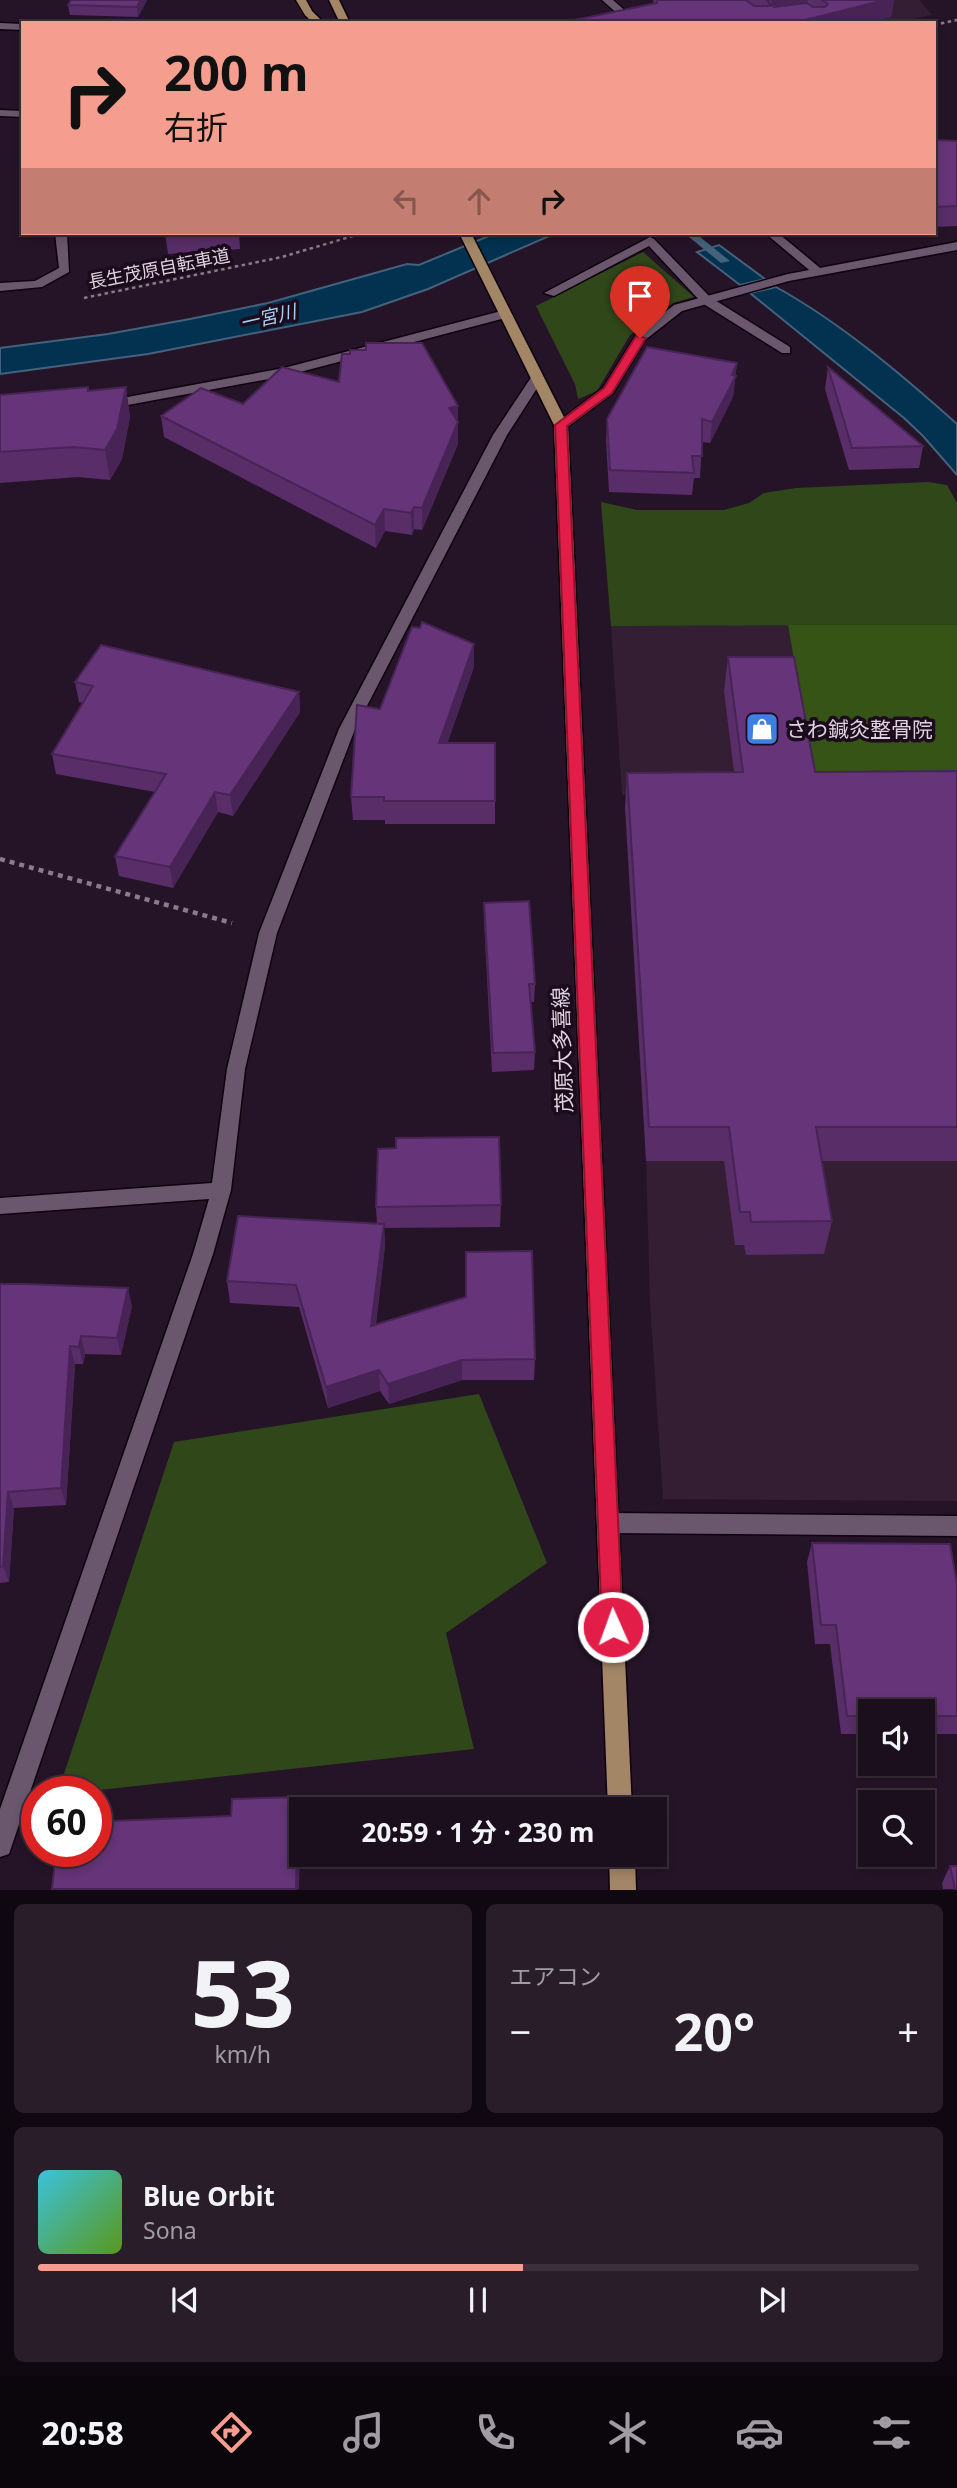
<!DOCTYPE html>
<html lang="ja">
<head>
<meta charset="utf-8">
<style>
	:root { --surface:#1c0f1d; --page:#291d2a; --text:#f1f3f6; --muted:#a09ca4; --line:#3a2f3b; --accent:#f59d8e }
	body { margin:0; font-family:"Noto Sans","Noto Sans JP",sans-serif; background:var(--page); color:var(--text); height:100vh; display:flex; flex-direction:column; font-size:26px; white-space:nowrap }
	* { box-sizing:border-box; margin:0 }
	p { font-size:23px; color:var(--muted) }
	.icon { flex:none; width:38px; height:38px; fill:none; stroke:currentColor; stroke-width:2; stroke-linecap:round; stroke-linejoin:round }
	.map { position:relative; height:1890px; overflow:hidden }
	.details { display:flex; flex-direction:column; gap:14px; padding:14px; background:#0f0810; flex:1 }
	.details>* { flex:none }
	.banner { position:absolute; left:21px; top:21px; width:915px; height:214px; border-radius:0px; box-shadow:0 4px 10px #0003,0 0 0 2px var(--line); background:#f59d8e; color:#111; overflow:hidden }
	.fabs { position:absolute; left:858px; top:1699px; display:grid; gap:14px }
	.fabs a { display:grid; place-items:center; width:77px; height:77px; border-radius:0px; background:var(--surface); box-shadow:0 4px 10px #0003,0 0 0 2px var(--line); font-size:35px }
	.speed { position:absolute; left:21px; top:1776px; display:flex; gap:14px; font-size:35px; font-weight:700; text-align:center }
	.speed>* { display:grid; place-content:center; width:91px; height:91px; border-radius:50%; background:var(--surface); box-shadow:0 4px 10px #0003,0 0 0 2px var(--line); line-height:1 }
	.speed .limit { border:10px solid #d22; background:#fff; color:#111 }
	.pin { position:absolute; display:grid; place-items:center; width:60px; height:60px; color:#fff; margin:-72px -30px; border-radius:50% 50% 50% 0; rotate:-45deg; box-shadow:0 0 7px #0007 }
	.pin .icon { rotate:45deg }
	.me { position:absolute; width:77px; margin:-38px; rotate:358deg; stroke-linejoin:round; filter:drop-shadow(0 0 5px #0008) }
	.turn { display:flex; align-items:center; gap:24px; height:147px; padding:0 28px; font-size:32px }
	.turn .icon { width:91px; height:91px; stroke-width:2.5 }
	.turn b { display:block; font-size:49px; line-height:60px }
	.lanes { display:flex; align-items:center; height:66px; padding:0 28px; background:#0003; justify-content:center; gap:35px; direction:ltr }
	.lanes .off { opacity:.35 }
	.big { font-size:52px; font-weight:700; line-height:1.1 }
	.details .tile { flex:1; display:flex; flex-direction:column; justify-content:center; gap:10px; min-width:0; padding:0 24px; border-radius:10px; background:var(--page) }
	.details .dial { align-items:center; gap:0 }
	.dial b { font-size:91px; line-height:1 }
	.song { display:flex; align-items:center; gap:21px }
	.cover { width:84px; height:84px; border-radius:10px; background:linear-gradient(135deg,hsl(190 70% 55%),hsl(90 70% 35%)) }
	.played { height:7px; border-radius:4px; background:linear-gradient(90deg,var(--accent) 55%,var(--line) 55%) }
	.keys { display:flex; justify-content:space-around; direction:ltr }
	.heat { display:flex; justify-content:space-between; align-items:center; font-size:38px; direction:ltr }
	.details .tiles { flex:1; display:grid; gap:14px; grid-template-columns:1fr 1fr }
	.tile:last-child { grid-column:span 2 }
	.trip { position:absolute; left:289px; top:1797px; width:378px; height:70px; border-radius:0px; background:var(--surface); box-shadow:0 4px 10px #0003,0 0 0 2px var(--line); font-weight:700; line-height:70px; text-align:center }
	.dock { display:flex; height:112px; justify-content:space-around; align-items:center; background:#0b060c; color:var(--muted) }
	.dock .icon { width:49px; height:49px }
	.dock .on { color:var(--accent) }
	.dock b { font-size:32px; color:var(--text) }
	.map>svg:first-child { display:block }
	.built { fill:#331e34 }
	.green { fill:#30471a }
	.forest { fill:#365415 }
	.water { fill:#023250; stroke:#44627b; stroke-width:2 }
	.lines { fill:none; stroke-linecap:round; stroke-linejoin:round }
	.stream { fill:#44627b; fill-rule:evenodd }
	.lane-casing { stroke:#0e020f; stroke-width:3 }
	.street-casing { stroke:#0e020f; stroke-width:3 }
	.primary-casing { stroke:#0e020f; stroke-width:3 }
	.path-far1 { stroke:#897b8b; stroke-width:2.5; stroke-dasharray:3.5 3.5; stroke-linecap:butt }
	.path { stroke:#897b8b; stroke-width:4.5; stroke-dasharray:5 5; stroke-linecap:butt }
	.lane { fill:#6b576d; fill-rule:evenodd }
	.street { fill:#6b576d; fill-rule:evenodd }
	.primary { fill:#a38666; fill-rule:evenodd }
	.wall { fill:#582d68 }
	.shaded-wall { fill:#472455 }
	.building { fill:#663479; stroke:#472455; stroke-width:2 }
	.route { fill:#e11d48; stroke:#92132f; stroke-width:2 }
	.labels { text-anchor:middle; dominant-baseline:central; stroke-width:7; stroke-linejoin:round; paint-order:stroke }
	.far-street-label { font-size:18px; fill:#dfd3e0; stroke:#1c0b1d }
	.far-water-label { font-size:19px; font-style:italic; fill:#a9cfef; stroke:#1c0b1d }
	.poi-label { font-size:21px; fill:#dfd3e0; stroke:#1c0b1d; text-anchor:start }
	.street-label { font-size:21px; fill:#dfd3e0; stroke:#1c0b1d }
</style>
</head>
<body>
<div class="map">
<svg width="957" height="1890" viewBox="0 0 957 1890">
	<rect width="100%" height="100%" fill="#251427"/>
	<g class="built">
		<path d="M790,0H919L932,15L895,23H824Z"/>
		<path d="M788,625L817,795H622L611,626Z"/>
		<path d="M646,1161H957V1501L663,1499L650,1302Z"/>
	</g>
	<g class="green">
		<path d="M643,252L694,297L673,303L630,335L597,391L578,399L575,384L536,306Z"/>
		<path d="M928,482L947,485L957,503V625L611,626L601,502L637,510H724L749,503L764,493L796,488Z"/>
		<path d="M479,1394L547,1563L446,1633L474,1749L81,1792H58L174,1442Z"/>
	</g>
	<path class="forest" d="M788,625H957V794L817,795Z"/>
	<g class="water">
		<path d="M496,233H556L428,289L362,312L148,354L0,374V348L108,334L190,319L268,303L407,264L419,265Z"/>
		<path d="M719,245L765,279L740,285L697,252Z"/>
		<path d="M776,287C841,323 901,374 957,424V475L923,436L904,418L750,293Z"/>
	</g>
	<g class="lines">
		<path class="stream" d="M684,233H695L730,261L721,263Z"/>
		<defs>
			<g id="lane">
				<path d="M602,0H613L639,23H628Z"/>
				<path d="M765,233H778L825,272L815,275Z"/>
				<path d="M650,237L654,239L710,297L790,347V353H782L702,303L649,246L554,296L544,293Z"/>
			</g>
			<g id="street">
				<path d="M0,23L23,24V30L0,29Z"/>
				<path d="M0,110L23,111V117L0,116Z"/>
				<path d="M55,233H67L69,272L42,287L0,291V283L35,281L59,268Z"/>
				<path d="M957,242V250L789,281L682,311L645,340L613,393L566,428L561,429L554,425L603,388L636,335L674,305L788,274Z"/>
				<path d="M505,310L509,311V317L285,376L106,409L99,405L106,401L284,368Z"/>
				<path d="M537,375L543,379L507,435L355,729L277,933L245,1069L231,1190L213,1254L12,1845L9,1854L0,1857V1809L193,1254L209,1199L0,1214V1198L212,1183L227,1069L259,933L339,729L493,435L532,376Z"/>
				<path d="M609,1513L957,1516V1536L609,1533L601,1530L598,1523L601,1516Z"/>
			</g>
			<g id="primary">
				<path d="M296,0H306L312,11L324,23H313L305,15Z"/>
				<path d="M329,0H339L350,23H340Z"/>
				<path d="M459,233H471L568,425L632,1810H608L554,425Z"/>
				<path d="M609,1855H635L636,1890H610Z"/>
			</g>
		</defs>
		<use href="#lane" class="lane-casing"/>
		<use href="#street" class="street-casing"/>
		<use href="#primary" class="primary-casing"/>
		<g class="path-far1">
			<path d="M934,25L957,20"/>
			<path d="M84,298L282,257L363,233"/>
		</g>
		<path class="path" d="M0,859L232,923"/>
		<use href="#lane" class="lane"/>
		<use href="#street" class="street"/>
		<use href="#primary" class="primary"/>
	</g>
	<g class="wall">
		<path d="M147,0L138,17L70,15L68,5Z"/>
		<path d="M653,0H894L891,17L654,4Z"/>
		<path d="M934,140L957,141V226L934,227Z"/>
		<path d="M165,233H239L240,249L168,254Z"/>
		<path d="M901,233H921V235Z"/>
		<path d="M737,363L733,397L710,443L702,442L700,478H694L692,495L609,492L606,441L607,419Z"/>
		<path d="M828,367L923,446L919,468L849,470L825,389Z"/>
		<path d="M339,382L458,406V444L422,530L414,529L412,535L385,531L376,548L164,437L161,416L243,404Z"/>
		<path d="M126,387L130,417L122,459L110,480L78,477L0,483V395L88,391Z"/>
		<path d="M474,644V667L447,743H495V824H385V820H353L351,797L380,709Z"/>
		<path d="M728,657L815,772L957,771V1161H822L832,1221L824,1254L746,1255L744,1245H735L724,1161H646L625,808L627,773L734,772L724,691Z"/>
		<path d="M75,682L299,692L300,712L233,816L218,812L173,888L119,876L115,856L155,792L56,774L52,754L83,703L79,702Z"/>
		<path d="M484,903L535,984L534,1002H530L535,1052L534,1070L492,1072L484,921Z"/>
		<path d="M501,1205L500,1227L384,1228L385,1246L376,1324L535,1359L534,1380H462L389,1404L380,1391L328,1408L299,1307L230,1303L227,1281L377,1224L376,1207Z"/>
		<path d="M0,1284L132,1306L121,1355L85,1354L83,1364H75L66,1505L14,1508L9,1582L0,1583Z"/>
		<path d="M812,1543L957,1584V1734H922V1712H870V1734H841L830,1644H815L807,1562Z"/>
		<path d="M950,1866L957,1889H943L942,1883Z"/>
	</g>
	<g class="shaded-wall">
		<path d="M140,0H147L138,17L137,7Z"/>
		<path d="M779,0H808L806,10L771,20V4L773,1Z"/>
		<path d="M885,0H894L891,17L867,23H793Z"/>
		<path d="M737,363L733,397L710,443L712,422Z"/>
		<path d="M126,387L130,417L122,459L110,480L105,450Z"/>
		<path d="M458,406V444L422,530V508L449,408Z"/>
		<path d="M414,507V529L412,535L411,513Z"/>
		<path d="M384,509L385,531L376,548L375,525Z"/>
		<path d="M474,644V667L440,765L439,743Z"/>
		<path d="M299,692L300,712L233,816L230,795Z"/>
		<path d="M215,792L218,812L173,888L170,867Z"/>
		<path d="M384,1224L385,1246L373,1347L371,1326Z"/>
		<path d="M128,1288L132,1306L121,1355L117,1338Z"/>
		<path d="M81,1336L85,1354L83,1364L79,1347Z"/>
		<path d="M70,1346L75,1364L66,1505L61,1488Z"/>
		<path d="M462,1360V1380L389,1404L388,1384Z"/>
		<path d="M379,1370L380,1391L328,1408L326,1387Z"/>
		<path d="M8,1492L14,1508L9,1582L3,1566Z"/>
		<path d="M298,1797L301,1811L299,1889H296Z"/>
	</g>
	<g class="building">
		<path d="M71,0H140L137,7L68,5Z"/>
		<path d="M657,0H746L754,6H770L769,2L767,0H779L773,1L771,4L774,7L807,3L813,7H825L828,4L822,0H885L793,23H560L657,3Z"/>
		<path d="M934,140L957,141V206L934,207Z"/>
		<path d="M366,343H422L458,406L449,408L458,422L422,508L414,507L411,513L384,509L375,525L161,416L201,388L243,404L282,367L339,382L342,354H350V350H366Z"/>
		<path d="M647,347L737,363L732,375L736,376L712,422L702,419V456H692L694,473L610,470L607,419Z"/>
		<path d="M828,367L923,446L852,448Z"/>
		<path d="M88,387V391L126,387L117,429L105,450L73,447L0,452V395Z"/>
		<path d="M422,622L474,644L439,743H495V801H384V797H351L357,705L380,709L412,627L420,628Z"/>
		<path d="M101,645L299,692L230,795L215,792L170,867L115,856L166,774L52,754L93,686L75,682Z"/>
		<path d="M728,657H794L815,772L957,771V1127H816L832,1221L751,1222L750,1212H740L729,1127H649L627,773L743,772Z"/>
		<path d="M529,901L535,984H529L535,1052L493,1053L484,903Z"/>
		<path d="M499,1137L501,1205L376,1207L378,1149L396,1148V1138Z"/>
		<path d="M238,1216L384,1224L371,1326L466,1297V1252L532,1251L535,1359L462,1360L388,1384L379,1370L326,1387L296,1285L227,1281Z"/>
		<path d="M0,1284H25L128,1288L117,1338L81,1336L79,1347L70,1346L61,1488L8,1492L3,1566L0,1567Z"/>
		<path d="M812,1543L950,1544L957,1584V1716H922V1712H870V1716H847L836,1625H821Z"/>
		<path d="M298,1797L296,1889H52L56,1852H96V1829H112L113,1821L231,1816L232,1799Z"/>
		<path d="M950,1866H957V1889H955Z"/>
	</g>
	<path class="route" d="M636,336L646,338L612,393L567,426L623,1627L620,1635L613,1638L605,1635L602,1627L555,425L604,388Z"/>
	<defs>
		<symbol id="shop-square" viewBox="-11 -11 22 22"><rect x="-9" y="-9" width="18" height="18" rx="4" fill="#3f7fe0" stroke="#1c0b1d"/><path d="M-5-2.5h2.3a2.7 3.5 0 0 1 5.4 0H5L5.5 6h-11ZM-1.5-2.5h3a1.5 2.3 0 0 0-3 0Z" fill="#fff"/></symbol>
	</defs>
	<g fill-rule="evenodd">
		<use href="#shop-square" x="743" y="710" width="38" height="38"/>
	</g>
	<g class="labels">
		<g class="far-street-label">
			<text transform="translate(159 268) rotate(-11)">長生茂原自転車道</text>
		</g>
		<g class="far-water-label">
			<text transform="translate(268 317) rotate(-13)">一宮川</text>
		</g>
		<g class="poi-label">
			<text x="786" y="729">さわ鍼灸整骨院</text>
		</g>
		<g class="street-label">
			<text transform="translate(562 1050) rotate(-92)">茂原大多喜線</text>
		</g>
	</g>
</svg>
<div class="fabs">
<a><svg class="icon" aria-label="sound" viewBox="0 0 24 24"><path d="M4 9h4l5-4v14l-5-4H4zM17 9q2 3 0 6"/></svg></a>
<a><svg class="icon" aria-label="search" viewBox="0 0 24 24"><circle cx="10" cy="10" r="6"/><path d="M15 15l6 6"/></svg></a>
</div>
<div class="speed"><div class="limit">60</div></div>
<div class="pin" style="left:640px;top:338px;background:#d93025"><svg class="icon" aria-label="arrive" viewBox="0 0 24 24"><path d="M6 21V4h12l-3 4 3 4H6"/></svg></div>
<svg class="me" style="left:613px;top:1627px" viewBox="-20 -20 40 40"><circle r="17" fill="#e11d48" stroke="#fff" stroke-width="3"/><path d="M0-11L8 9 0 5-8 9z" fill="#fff"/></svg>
<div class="trip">20:59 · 1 分 · 230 m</div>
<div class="banner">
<div class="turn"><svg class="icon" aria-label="right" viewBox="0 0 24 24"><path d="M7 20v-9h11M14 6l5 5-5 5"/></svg><div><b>200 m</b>右折</div></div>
<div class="lanes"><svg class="icon off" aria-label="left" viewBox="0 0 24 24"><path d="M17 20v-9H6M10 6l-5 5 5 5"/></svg><svg class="icon off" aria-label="ahead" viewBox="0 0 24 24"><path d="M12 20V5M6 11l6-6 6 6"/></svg><svg class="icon" aria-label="right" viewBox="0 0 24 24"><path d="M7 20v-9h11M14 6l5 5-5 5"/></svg></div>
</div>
</div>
<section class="details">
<div class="tiles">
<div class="tile dial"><b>53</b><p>km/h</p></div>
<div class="tile"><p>エアコン</p>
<div class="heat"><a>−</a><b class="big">20°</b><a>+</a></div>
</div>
<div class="tile">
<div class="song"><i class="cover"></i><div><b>Blue Orbit</b><p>Sona</p></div></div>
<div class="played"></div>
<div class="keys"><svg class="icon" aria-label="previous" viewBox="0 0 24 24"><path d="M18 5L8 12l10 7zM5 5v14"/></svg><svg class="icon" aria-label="pause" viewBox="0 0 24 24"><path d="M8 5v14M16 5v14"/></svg><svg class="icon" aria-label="next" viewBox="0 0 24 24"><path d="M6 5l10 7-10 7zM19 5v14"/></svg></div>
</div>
</div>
</section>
<nav class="dock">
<b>20:58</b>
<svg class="icon on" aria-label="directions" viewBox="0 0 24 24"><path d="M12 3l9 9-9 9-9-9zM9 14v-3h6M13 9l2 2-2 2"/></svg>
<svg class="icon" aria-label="music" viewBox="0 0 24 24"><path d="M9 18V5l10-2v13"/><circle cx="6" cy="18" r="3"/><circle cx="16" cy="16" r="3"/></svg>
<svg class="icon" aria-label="phone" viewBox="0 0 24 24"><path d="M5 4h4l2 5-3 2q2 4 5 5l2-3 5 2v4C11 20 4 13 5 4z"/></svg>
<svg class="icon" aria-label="climate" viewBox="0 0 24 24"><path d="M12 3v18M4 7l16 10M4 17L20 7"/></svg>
<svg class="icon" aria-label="car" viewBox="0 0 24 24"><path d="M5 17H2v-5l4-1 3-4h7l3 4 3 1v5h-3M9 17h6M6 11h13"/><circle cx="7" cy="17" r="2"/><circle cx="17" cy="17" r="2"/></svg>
<svg class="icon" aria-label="filters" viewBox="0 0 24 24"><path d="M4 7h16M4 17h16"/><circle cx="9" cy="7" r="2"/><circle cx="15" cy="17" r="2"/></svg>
</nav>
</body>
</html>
